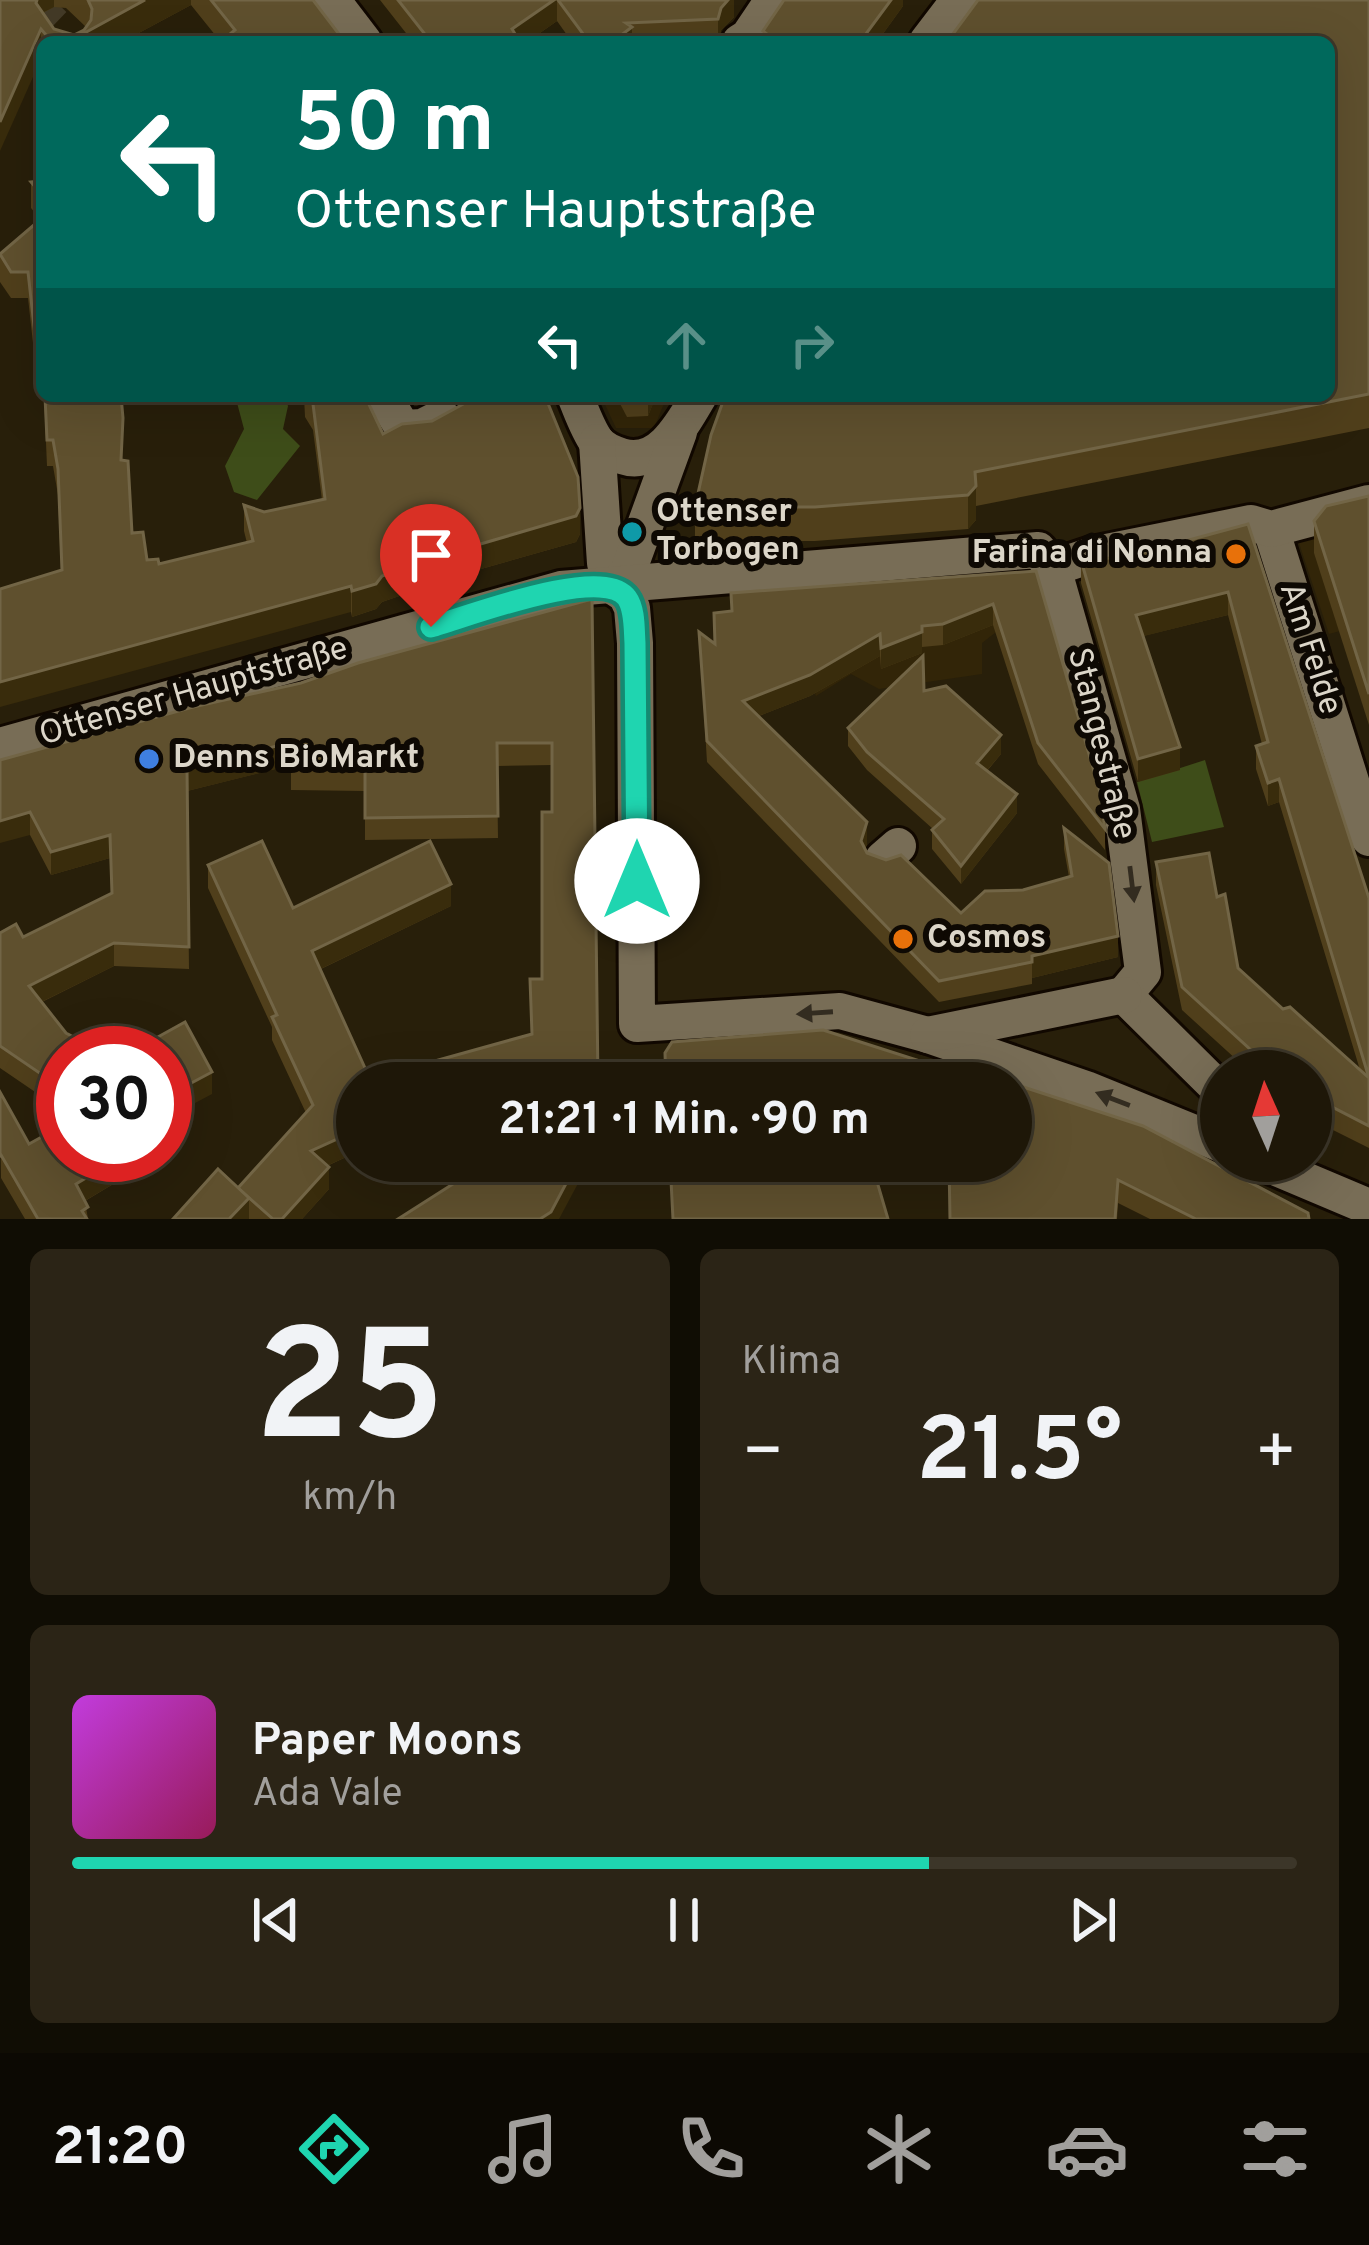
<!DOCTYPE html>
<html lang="de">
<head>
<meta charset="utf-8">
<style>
	:root { --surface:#1e1708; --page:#2b2416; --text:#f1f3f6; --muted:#a19f9c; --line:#3c3629; --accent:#1fd5b0 }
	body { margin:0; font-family:Overpass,sans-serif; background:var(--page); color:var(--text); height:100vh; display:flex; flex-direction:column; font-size:45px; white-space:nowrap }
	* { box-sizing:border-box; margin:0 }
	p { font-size:39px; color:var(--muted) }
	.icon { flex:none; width:66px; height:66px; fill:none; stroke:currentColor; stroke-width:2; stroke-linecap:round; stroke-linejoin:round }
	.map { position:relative; height:1219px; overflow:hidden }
	.details { display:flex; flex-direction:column; gap:30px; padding:30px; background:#100d04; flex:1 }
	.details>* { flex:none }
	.hud { position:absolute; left:36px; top:36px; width:1299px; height:366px; border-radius:18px; box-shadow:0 12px 48px #0002,0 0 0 3px var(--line); background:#00695c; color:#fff; overflow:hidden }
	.needle { width:78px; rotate:357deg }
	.fabs { position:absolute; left:1200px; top:1050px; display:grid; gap:24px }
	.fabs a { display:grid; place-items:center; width:132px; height:132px; border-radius:50%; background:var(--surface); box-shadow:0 12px 48px #0002,0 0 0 3px var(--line); font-size:60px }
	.speed { position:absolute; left:36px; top:1026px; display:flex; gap:24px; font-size:60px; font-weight:700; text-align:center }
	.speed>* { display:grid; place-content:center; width:156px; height:156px; border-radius:50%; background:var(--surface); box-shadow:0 12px 48px #0002,0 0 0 3px var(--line); line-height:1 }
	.speed .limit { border:18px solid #d22; background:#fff; color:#111 }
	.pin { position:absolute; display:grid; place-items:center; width:102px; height:102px; color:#fff; margin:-123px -51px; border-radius:50% 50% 50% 0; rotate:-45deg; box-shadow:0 0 12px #0007 }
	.pin .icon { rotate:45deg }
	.me { position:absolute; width:132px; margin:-66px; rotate:0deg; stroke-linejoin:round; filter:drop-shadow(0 0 9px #0008) }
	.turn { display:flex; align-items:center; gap:42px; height:252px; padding:0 60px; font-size:54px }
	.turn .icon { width:156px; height:156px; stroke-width:2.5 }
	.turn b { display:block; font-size:84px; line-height:102px }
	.lanes { display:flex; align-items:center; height:114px; padding:0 60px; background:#0003; justify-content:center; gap:60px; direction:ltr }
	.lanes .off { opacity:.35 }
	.big { font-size:90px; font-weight:700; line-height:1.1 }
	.details .tile { flex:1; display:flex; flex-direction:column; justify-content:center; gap:18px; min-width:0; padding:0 42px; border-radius:18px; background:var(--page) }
	.details .dial { align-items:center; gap:0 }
	.dial b { font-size:156px; line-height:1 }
	.song { display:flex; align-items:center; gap:36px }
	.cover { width:144px; height:144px; border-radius:18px; background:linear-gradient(135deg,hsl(290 70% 55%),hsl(330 70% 35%)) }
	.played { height:12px; border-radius:6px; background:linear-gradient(90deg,var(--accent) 70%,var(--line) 70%) }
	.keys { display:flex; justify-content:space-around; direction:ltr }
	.heat { display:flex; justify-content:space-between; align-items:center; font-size:66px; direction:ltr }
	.details .tiles { flex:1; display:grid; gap:30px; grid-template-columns:1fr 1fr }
	.tile:last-child { grid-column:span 2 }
	.trip { position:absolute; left:336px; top:1062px; width:696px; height:120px; border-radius:60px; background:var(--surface); box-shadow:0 12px 48px #0002,0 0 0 3px var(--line); font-weight:700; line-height:120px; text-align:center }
	.dock { display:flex; height:192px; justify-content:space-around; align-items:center; background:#0c0903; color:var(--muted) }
	.dock .icon { width:84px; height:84px }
	.dock .current { color:var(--accent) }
	.dock b { font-size:54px; color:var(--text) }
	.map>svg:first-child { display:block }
	.built { fill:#322508 }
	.green { fill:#3e4d19 }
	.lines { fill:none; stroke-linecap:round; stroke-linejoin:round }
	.minor-tunnel { stroke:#433a27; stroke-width:36; stroke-dasharray:36 18; stroke-linecap:butt }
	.minor-casing { stroke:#110800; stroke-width:42 }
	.minor { stroke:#786d56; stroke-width:36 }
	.wall { fill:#503f1b; fill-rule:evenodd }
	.shaded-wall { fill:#392c0c }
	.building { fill:#5f502e; stroke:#726546; stroke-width:3 }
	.oneway { fill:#332c20 }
	.route-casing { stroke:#148a72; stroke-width:30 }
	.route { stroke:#1fd5b0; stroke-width:21 }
	.culture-dot { fill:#0f9aa8; stroke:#0e0903; stroke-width:4.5 }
	.food-dot { fill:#e8710a; stroke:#0e0903; stroke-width:4.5 }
	.shop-dot { fill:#3f7fe0; stroke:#0e0903; stroke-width:4.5 }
	.labels { text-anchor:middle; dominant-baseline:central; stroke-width:12; stroke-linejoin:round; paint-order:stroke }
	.poi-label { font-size:33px; font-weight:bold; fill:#dcd6c9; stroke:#0e0903; text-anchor:start }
	.street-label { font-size:33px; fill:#dcd6c9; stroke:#0e0903 }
</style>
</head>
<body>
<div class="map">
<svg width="1369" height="1219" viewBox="0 0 1369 1219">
	<rect width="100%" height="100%" fill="#281f0a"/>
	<g class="built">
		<path d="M601,396H667L654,428H616Z"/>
		<path d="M1328,536L1369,623L1329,634L1297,537Z"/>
		<path d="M1048,591L982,643V674L879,689L851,674L816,696L806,671L715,653L714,634Z"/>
	</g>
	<g class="green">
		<path d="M228,396H284L288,406L283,429L300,446L257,500L234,492L225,466L244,429L236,399Z"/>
		<path d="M1205,760L1224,827L1152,842L1137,782Z"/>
	</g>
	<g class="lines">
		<path class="minor-tunnel" d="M28,0L58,29"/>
		<defs>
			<g id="minor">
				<path d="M332,0L364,42"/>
				<path d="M740,42L748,37L773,0"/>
				<path d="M927,42L959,0"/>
				<path d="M383,396L403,428L422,427L442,417"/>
				<path d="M575,396C581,410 587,428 596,441C602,449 612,453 621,456C659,469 683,423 699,396"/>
				<path d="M597,442L605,563L614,587L626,595L632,608L635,643L637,1024L840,1011L928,1035L1086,1089L1221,1144"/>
				<path d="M1271,529L1369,838"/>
				<path d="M1053,568L1092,555L1251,523L1271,529L1369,503"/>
				<path d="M614,587L628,572L679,432"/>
				<path d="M0,746L561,589L1038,550L1053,568L1122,809L1143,972L1124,995"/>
				<path d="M883,859L898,846"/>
				<path d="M1124,995L1221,1091"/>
				<path d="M928,1035L1124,995"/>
				<path d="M1260,1161L1369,1207"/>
			</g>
		</defs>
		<use href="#minor" class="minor-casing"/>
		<use href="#minor" class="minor"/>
	</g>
	<g class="wall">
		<path d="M0,0H313L220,41L191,5L122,42H42V60ZM54,7L66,8L86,27L74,35L54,29L43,13Z"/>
		<path d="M380,0H734V17L721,30L718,42H572L557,21L527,42H413Z"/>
		<path d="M903,0V6L877,42H763V31Z"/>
		<path d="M1369,0V428L976,506V520L968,529L815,541H695V507L1329,396Z"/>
		<path d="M42,181V387L38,388L28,298H11L0,282V254L40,219L31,208V182Z"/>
		<path d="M44,396H121L122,460L132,533L147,560L159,564L247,543L244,531V505L264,512L322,500L313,430L305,417L304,396H365L383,434L580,534L576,542L460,575L382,602L376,609L352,617L351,612L61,571L58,495L53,466H47Z"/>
		<path d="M616,396H656L648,416L627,417Z"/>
		<path d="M1369,496V725L1314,553V521Z"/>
		<path d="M1248,524L1369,898V1148L1311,1119V1071H1249L1182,1010L1156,885V862L1217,897L1238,968L1283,1009L1360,1070L1279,802L1268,806L1256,769V746L1262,744L1228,615L1143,636L1180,770L1138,782L1081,583V560L1126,557Z"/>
		<path d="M1036,571L1105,829V850L1038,764L993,625L943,645L922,647V653L881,669L880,656L810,696L759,716L867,844L865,849L867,853L961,913L1023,890L1069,877L1064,849V828L1118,957L1032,978V984L939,1002L707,762L699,632L714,644L731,611V593Z"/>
		<path d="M592,599L598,1083H357V1152L327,1166L329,1189L302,1219H173L238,1188L306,1113L272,1040V1027L208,888V865L293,908L451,906L321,969L370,1079L531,1034L542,979L552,812V765L497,766L498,838L365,840V791L291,790V765L187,791L189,969L114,966L42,1002L63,1053V1111L0,1068V933L23,937L111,893L110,858L51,875L30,835L0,760L301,683Z"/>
		<path d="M924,691L1001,754L987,771L1017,813L961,884L932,849V830L933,829L867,770L848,746V728Z"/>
		<path d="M1011,1083L1309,1219H1150L1118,1203L1117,1219H949Z"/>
		<path d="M0,1092L29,1144L130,1155V1174L85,1201L88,1219H25L1,1178Z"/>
	</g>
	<g class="shaded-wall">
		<path d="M37,0H54V7L42,13L36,33Z"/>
		<path d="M145,0H191V5L122,42H68Z"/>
		<path d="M554,0H557V21L527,42H512V29Z"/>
		<path d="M728,0H734V17L721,30L718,42V19L721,8Z"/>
		<path d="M891,0H903V6L877,42H860Z"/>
		<path d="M632,27V42H612Z"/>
		<path d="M41,29V59L0,151V122Z"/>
		<path d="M417,396H434L417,404Z"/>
		<path d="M648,396H656L648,416Z"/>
		<path d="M976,486V520L968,529V495Z"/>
		<path d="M580,508V534L576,542L460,575L382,602L376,609L352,617V591L382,576Z"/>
		<path d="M351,586V612L0,707V682Z"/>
		<path d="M1228,592V615L1136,638V615Z"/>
		<path d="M993,604V625L943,645V624Z"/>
		<path d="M922,632V653L881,669V648Z"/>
		<path d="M880,634V656L810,696L743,722V701Z"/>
		<path d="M1001,735V754L977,782V763Z"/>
		<path d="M296,741V764L187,791V769Z"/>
		<path d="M1180,747V770L1138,782V759Z"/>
		<path d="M1279,779V802L1268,806V783Z"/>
		<path d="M1017,794V813L961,884V866Z"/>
		<path d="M30,812V835L0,843V821Z"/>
		<path d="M867,822V844L861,862V841Z"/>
		<path d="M110,835V858L51,875V852Z"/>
		<path d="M451,884V906L312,973V951Z"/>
		<path d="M1118,936V957L1032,978V956Z"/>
		<path d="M114,943V966L29,1008V986Z"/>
		<path d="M212,1072V1094L165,1119V1097Z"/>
		<path d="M357,1130V1152L311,1173V1151Z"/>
		<path d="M124,1155H130V1174L76,1206V1184Z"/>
		<path d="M578,1161H590L559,1219H540Z"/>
		<path d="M329,1167V1189L302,1219H282Z"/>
		<path d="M249,1198V1219H229Z"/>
	</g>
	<g class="building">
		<path d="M0,0H37L36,3L54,29L74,35L84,30L91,20L92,9L88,0H145L68,42H52L41,29L0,122Z"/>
		<path d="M211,0H313L345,42H220L235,30Z"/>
		<path d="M398,0H554L512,29L520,42H431Z"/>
		<path d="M558,0H728L721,8L718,19L626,23L632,27L612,42H589Z"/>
		<path d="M784,0H891L860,42H777L763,31Z"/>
		<path d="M978,0H1369V394L975,472L976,486L968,495L815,507H695L711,435L725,396H1329V42H947Z"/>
		<path d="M42,181V195L31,182Z"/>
		<path d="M42,218V362H38L28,272H11L0,254Z"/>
		<path d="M45,396H121L123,418L121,460L128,461L132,533L143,532L147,560L158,559L159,564L253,541L244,505L264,512L325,499L313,404L308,396H365L383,434L402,424L432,421L478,396H545L578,477L580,508L576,516L460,550L382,576L376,584L352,591L351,586L0,682V589L62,570L58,469L53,440H47Z"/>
		<path d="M1369,496V694L1314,521L1326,506Z"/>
		<path d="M1248,524L1369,898V1078L1279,779L1268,783L1256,746L1268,742L1228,592L1136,615L1180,747L1138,759L1081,560L1126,557Z"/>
		<path d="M1036,571L1100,792L1105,829L1038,743L993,604L943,624L922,626V632L881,648L880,634L810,675L743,701L867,822L861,841L867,853L886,860L901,855L961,913L985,891L1023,890L1072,876L1064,828L1109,863L1118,936L1032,956V962L939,981L707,741L699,632L715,644L714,613L732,611L731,593Z"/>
		<path d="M592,599L598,1083H357V1130L311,1151L329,1167L282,1219H273L238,1188L313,1105L272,1017L277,1015L208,865L262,841L293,908L430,841L451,884L312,951L370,1079L532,1034L530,979H542V812H552V743H497L498,816L365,818V768L291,767L296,741L187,769L189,947L114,943L29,986L66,1033L104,1053H63V1089L0,1046V933L16,924L23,937L112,893L110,835L51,852L30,812L0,821V760L193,707L301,683L358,663Z"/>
		<path d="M923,656L924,691L946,686L1001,735L977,763L1017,794L961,866L932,830L944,819L867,752L848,728Z"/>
		<path d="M1209,853L1217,897L1225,894L1238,968L1283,1009L1290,1007L1369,1078V1126L1311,1096V1071H1274L1182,987L1156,862Z"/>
		<path d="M185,1022L212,1072L165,1097V1053H129Z"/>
		<path d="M823,1030L954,1072L957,1066L1010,1083H666L665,1053L672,1042Z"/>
		<path d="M1011,1083L1143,1126L1308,1213L1309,1219H1196L1118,1180L1115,1219H950L949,1161H1011Z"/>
		<path d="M0,1092L29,1144L63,1125V1155H124L76,1184L88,1207L82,1211L87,1219H38L1,1155L0,1156Z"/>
		<path d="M489,1161H578L551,1212L540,1219H398Z"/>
		<path d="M670,1161H871L888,1219H673Z"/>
		<path d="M218,1169L249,1198L229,1219H173Z"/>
	</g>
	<defs><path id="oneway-solid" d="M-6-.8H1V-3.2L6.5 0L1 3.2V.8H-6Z" transform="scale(3)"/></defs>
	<g class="oneway">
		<use href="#oneway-solid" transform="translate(1132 884) rotate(83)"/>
		<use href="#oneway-solid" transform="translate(815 1013) rotate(176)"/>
		<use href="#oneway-solid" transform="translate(1113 1099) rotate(-159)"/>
	</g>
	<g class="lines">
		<defs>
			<path id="route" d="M431,627C467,617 603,564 627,598C635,609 634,629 635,643L637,881"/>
		</defs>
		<use href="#route" class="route-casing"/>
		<use href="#route" class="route"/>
	</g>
	<circle class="culture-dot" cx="632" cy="532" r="12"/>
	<g class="food-dot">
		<circle cx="1236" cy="554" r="12"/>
		<circle cx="903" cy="939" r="12"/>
	</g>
	<circle class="shop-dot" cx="149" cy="759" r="12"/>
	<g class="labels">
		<g class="poi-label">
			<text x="656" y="513">Ottenser<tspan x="656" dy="38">Torbogen</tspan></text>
			<text x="1212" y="554" text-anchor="end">Farina di Nonna</text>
			<text x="173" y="759">Denns BioMarkt</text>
			<text x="927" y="939">Cosmos</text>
		</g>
		<g class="street-label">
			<text transform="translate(1309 649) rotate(72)">Am Felde</text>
			<text transform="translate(194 693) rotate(-16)">Ottenser Hauptstraße</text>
			<text transform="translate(1100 744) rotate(76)">Stangestraße</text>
		</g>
	</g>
</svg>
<div class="fabs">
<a><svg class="needle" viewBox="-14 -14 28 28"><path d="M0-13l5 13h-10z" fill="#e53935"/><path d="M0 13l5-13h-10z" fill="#a19f9c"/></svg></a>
</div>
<div class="speed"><div class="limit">30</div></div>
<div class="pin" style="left:431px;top:627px;background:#d93025"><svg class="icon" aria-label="arrive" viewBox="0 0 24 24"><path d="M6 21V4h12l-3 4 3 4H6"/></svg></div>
<svg class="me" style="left:637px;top:881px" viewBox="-20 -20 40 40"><circle r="19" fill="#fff"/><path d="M0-13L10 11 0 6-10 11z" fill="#1fd5b0"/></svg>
<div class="trip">21:21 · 1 Min. · 90 m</div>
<div class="hud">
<div class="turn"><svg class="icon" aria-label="left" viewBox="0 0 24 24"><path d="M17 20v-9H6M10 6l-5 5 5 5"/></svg><div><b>50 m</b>Ottenser Hauptstraße</div></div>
<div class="lanes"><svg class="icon" aria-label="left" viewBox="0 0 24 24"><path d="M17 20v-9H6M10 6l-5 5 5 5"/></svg><svg class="icon off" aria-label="ahead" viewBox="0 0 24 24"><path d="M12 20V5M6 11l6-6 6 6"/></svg><svg class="icon off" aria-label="right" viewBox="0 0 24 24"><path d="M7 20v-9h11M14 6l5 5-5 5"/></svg></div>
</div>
</div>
<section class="details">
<div class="tiles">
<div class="tile dial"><b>25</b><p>km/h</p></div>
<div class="tile"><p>Klima</p>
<div class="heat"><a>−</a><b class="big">21.5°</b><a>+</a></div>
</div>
<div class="tile">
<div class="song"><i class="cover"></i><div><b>Paper Moons</b><p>Ada Vale</p></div></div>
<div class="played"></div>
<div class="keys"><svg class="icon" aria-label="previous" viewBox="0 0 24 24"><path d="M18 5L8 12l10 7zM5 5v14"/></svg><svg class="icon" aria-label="pause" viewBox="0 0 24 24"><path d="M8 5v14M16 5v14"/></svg><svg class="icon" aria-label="next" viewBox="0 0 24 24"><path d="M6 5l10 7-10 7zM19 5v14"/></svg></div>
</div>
</div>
</section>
<nav class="dock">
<b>21:20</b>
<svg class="icon current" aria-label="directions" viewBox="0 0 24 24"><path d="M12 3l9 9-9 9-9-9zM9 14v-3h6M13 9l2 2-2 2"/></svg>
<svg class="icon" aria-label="music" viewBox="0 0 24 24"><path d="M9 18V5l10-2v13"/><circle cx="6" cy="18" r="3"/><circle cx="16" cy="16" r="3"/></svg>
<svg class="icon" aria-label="phone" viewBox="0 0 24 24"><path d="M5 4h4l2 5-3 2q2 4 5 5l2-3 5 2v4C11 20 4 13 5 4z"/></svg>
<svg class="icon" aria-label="climate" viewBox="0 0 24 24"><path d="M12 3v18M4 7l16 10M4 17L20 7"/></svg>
<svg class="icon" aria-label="car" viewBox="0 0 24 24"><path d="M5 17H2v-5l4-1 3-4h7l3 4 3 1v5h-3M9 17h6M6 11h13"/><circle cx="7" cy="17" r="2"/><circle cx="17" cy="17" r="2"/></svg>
<svg class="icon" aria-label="filters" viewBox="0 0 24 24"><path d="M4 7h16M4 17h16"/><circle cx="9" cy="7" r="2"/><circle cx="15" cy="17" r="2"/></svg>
</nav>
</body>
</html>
